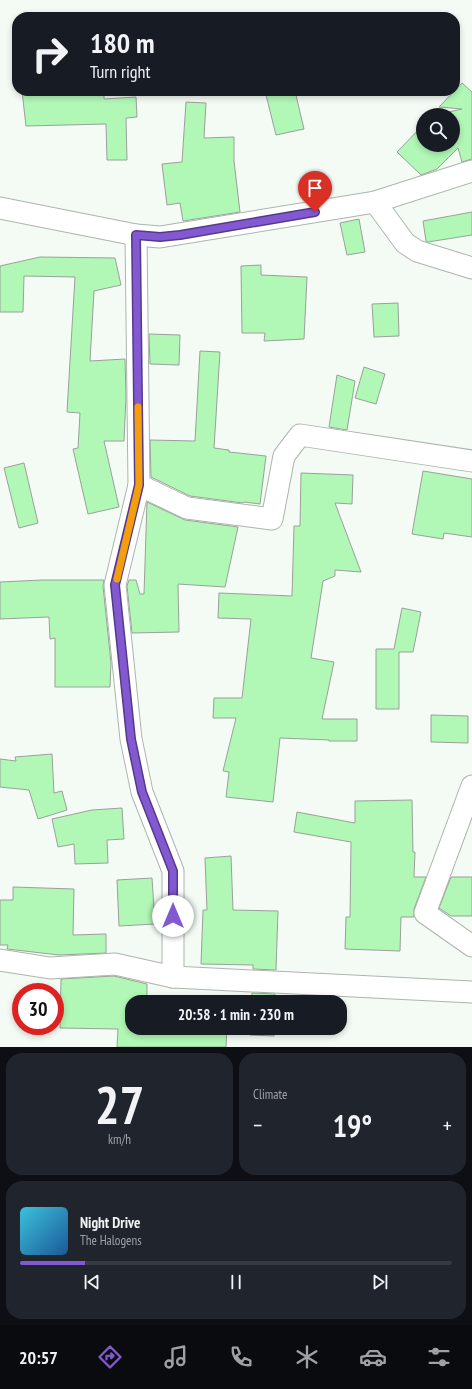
<!DOCTYPE html>
<html lang="en">
<head>
<meta charset="utf-8">
<style>
	:root { --surface:#171b24; --page:#20242c; --text:#f1f3f6; --muted:#9ea1a6; --line:#363941; --accent:#8359d2 }
	body { margin:0; font-family:"PT Sans Narrow",sans-serif; background:var(--page); color:var(--text); height:100vh; display:flex; flex-direction:column; font-size:15px; white-space:nowrap }
	* { box-sizing:border-box; margin:0 }
	p { font-size:13px; color:var(--muted) }
	.icon { flex:none; width:22px; height:22px; fill:none; stroke:currentColor; stroke-width:2; stroke-linecap:round; stroke-linejoin:round }
	.map { position:relative; height:1047px; overflow:hidden }
	.drawer { display:flex; flex-direction:column; gap:6px; padding:6px; background:#0d0f14; flex:1 }
	.drawer>* { flex:none }
	.hud { position:absolute; left:12px; top:12px; width:448px; height:84px; border-radius:16px; box-shadow:0 2px 6px #0003; background:#171b24; color:var(--text); overflow:hidden }
	.controls { position:absolute; left:416px; top:108px; display:grid; gap:8px }
	.controls a { display:grid; place-items:center; width:44px; height:44px; border-radius:50%; background:var(--surface); box-shadow:0 2px 6px #0003; font-size:20px }
	.speed { position:absolute; left:12px; top:983px; display:flex; gap:8px; font-size:20px; font-weight:700; text-align:center }
	.speed>* { display:grid; place-content:center; width:52px; height:52px; border-radius:50%; background:var(--surface); box-shadow:0 2px 6px #0003; line-height:1 }
	.speed .limit { border:6px solid #d22; background:#fff; color:#111 }
	.pin { position:absolute; display:grid; place-items:center; width:34px; height:34px; color:#fff; margin:-41px -17px; border-radius:50% 50% 50% 0; rotate:-45deg; box-shadow:0 0 4px #0007 }
	.pin .icon { rotate:45deg }
	.me { position:absolute; width:44px; margin:-22px; rotate:0deg; stroke-linejoin:round; filter:drop-shadow(0 0 3px #0008) }
	.turn { display:flex; align-items:center; gap:14px; height:84px; padding:0 12px; font-size:18px }
	.turn .icon { width:52px; height:52px; stroke-width:2.5 }
	.turn b { display:block; font-size:28px; line-height:34px }
	.big { font-size:30px; font-weight:600; line-height:1.1 }
	.drawer .tile { flex:1; display:flex; flex-direction:column; justify-content:center; gap:6px; min-width:0; padding:0 14px; border-radius:16px; background:var(--page) }
	.drawer .dial { align-items:center; gap:0 }
	.dial b { font-size:52px; line-height:1 }
	.song { display:flex; align-items:center; gap:12px }
	.cover { width:48px; height:48px; border-radius:6px; background:linear-gradient(135deg,hsl(190 70% 55%),hsl(210 70% 35%)) }
	.played { height:4px; border-radius:2px; background:linear-gradient(90deg,var(--accent) 15%,var(--line) 15%) }
	.keys { display:flex; justify-content:space-around; direction:ltr }
	.heat { display:flex; justify-content:space-between; align-items:center; font-size:22px; direction:ltr }
	.drawer .tiles { flex:1; display:grid; gap:6px; grid-template-columns:1fr 1fr }
	.tile:last-child { grid-column:span 2 }
	.trip { position:absolute; left:125px; top:995px; width:222px; height:40px; border-radius:16px; background:var(--surface); box-shadow:0 2px 6px #0003; font-weight:600; line-height:40px; text-align:center }
	.dock { display:flex; height:64px; justify-content:space-around; align-items:center; background:#090b0e; color:var(--muted) }
	.dock .icon { width:28px; height:28px }
	.dock .active { color:var(--accent) }
	.dock b { font-size:18px; color:var(--text) }
	.map>svg:first-child { display:block }
	.building { fill:#b1f7b5; stroke:#9aa19b }
	.lines { fill:none; stroke-linecap:round; stroke-linejoin:round }
	.street-casing { stroke:#adb4ad; stroke-width:23 }
	.street { stroke:#fff; stroke-width:21 }
	.route-casing { stroke:#553a88; stroke-width:10 }
	.route { stroke:#8359d2; stroke-width:7 }
	.slow { stroke:#f59e0b; stroke-width:7 }
</style>
</head>
<body>
<div class="map">
<svg width="472" height="1047" viewBox="0 0 472 1047">
	<rect width="100%" height="100%" fill="#f3fbf4"/>
	<g class="building">
		<path d="M462,83L472,92V159L462,162L458,148L437,169L421,175L397,152L423,125V145H453V115H435L462,109L439,107Z"/>
		<path d="M22,91H104V99L136,97L137,117L126,118L127,160H107L106,124L26,126Z"/>
		<path d="M265,91H295L304,129L276,135Z"/>
		<path d="M186,102L206,103L204,138L234,137V161L240,212L183,221L180,203L167,205L162,164L182,162Z"/>
		<path d="M472,212V235L428,242L426,241L423,221Z"/>
		<path d="M359,219L365,252L347,255L340,223Z"/>
		<path d="M40,257L115,258L121,285L94,291L90,361L125,359L126,396L124,441H104L119,507L88,514L73,449L78,448L80,413L67,412L75,277L24,276L23,312H0V266Z"/>
		<path d="M261,265V275L307,277L304,339L264,341L265,333H242L241,266Z"/>
		<path d="M398,303L399,336L374,337L372,304Z"/>
		<path d="M149,334L180,335L179,365L150,364Z"/>
		<path d="M200,351L220,352L214,448L229,450V452L266,456L260,504L244,502L243,503L190,496L151,477L150,440L195,441Z"/>
		<path d="M364,367L385,374L376,404L355,398Z"/>
		<path d="M337,375L355,381L347,430L329,427Z"/>
		<path d="M24,463L38,523L19,528L4,468Z"/>
		<path d="M423,471L472,479V537L444,533L443,539L412,534Z"/>
		<path d="M301,473L353,475L352,504L335,503L361,572L335,570V576L323,581L311,658L334,662L322,719H357V741H329V740L280,738L273,802L226,797L229,772L223,771L236,718H213L214,698H242L251,619L218,618L219,593L292,596L294,526H300Z"/>
		<path d="M147,502L185,520L238,527L225,587L178,584L179,632L132,633L127,586L129,580H136L140,594H144Z"/>
		<path d="M42,580H104L103,586L111,663L110,687H55V638L50,639L49,617L0,619V582Z"/>
		<path d="M402,608L421,612L413,652H399V709H376V649H394Z"/>
		<path d="M431,715L468,716V743L431,742Z"/>
		<path d="M52,754L54,793L62,791L67,810L38,819L29,790L0,787V759L16,761L15,757Z"/>
		<path d="M412,800L413,852H415L414,877H426L414,909V917H401L400,951L345,949L346,917H350L351,842L294,832L297,812L355,823V801Z"/>
		<path d="M122,808L124,839L107,840L108,863L75,864L74,844L58,847L52,819L92,810Z"/>
		<path d="M231,856L233,910L278,911L276,970L253,969V965L201,964L203,910H207L205,858Z"/>
		<path d="M451,877H472V916H451L439,908Z"/>
		<path d="M152,878L155,924L119,926L117,880Z"/>
		<path d="M13,887L74,889L73,935L106,934V953L59,955L7,949L8,945H0V900H13Z"/>
		<path d="M114,976L147,984V1002H132V1028H227L226,1047H117L118,1029L60,1028L61,979Z"/>
		<path d="M252,993L275,994V1002H251Z"/>
		<path d="M251,1028H274V1036L250,1035Z"/>
	</g>
	<g class="lines">
		<defs>
			<g id="street">
				<path d="M375,202L405,243L417,251L472,268"/>
				<path d="M0,208L136,235L160,237L375,202L472,171"/>
				<path d="M136,235L139,485L115,585L131,739L142,792L173,871V977"/>
				<path d="M139,485L187,508L272,519L284,456L300,435L472,461"/>
				<path d="M472,786L425,913L472,946"/>
				<path d="M0,960L50,968L115,964L173,977L472,992"/>
			</g>
		</defs>
		<use href="#street" class="street-casing"/>
		<use href="#street" class="street"/>
	</g>
	<g class="lines">
		<defs>
			<path id="route" d="M173,916V871L142,792L131,739L115,585L139,485L136,235L160,237L180,235L315,212"/>
		</defs>
		<use href="#route" class="route-casing"/>
		<use href="#route" class="route"/>
		<path class="slow" d="M117,579L139,485L138,407"/>
	</g>
</svg>
<div class="controls">
<a><svg class="icon" aria-label="search" viewBox="0 0 24 24"><circle cx="10" cy="10" r="6"/><path d="M15 15l6 6"/></svg></a>
</div>
<div class="speed"><div class="limit">30</div></div>
<div class="pin" style="left:315px;top:212px;background:#d93025"><svg class="icon" aria-label="arrive" viewBox="0 0 24 24"><path d="M6 21V4h12l-3 4 3 4H6"/></svg></div>
<svg class="me" style="left:173px;top:916px" viewBox="-20 -20 40 40"><circle r="19" fill="#fff"/><path d="M0-13L10 11 0 6-10 11z" fill="#8359d2"/></svg>
<div class="trip">20:58 · 1 min · 230 m</div>
<div class="hud">
<div class="turn"><svg class="icon" aria-label="right" viewBox="0 0 24 24"><path d="M7 20v-9h11M14 6l5 5-5 5"/></svg><div><b>180 m</b>Turn right</div></div>
</div>
</div>
<section class="drawer">
<div class="tiles">
<div class="tile dial"><b>27</b><p>km/h</p></div>
<div class="tile"><p>Climate</p>
<div class="heat"><a>−</a><b class="big">19°</b><a>+</a></div>
</div>
<div class="tile">
<div class="song"><i class="cover"></i><div><b>Night Drive</b><p>The Halogens</p></div></div>
<div class="played"></div>
<div class="keys"><svg class="icon" aria-label="previous" viewBox="0 0 24 24"><path d="M18 5L8 12l10 7zM5 5v14"/></svg><svg class="icon" aria-label="pause" viewBox="0 0 24 24"><path d="M8 5v14M16 5v14"/></svg><svg class="icon" aria-label="next" viewBox="0 0 24 24"><path d="M6 5l10 7-10 7zM19 5v14"/></svg></div>
</div>
</div>
</section>
<nav class="dock">
<b>20:57</b>
<svg class="icon active" aria-label="directions" viewBox="0 0 24 24"><path d="M12 3l9 9-9 9-9-9zM9 14v-3h6M13 9l2 2-2 2"/></svg>
<svg class="icon" aria-label="music" viewBox="0 0 24 24"><path d="M9 18V5l10-2v13"/><circle cx="6" cy="18" r="3"/><circle cx="16" cy="16" r="3"/></svg>
<svg class="icon" aria-label="phone" viewBox="0 0 24 24"><path d="M5 4h4l2 5-3 2q2 4 5 5l2-3 5 2v4C11 20 4 13 5 4z"/></svg>
<svg class="icon" aria-label="climate" viewBox="0 0 24 24"><path d="M12 3v18M4 7l16 10M4 17L20 7"/></svg>
<svg class="icon" aria-label="car" viewBox="0 0 24 24"><path d="M5 17H2v-5l4-1 3-4h7l3 4 3 1v5h-3M9 17h6M6 11h13"/><circle cx="7" cy="17" r="2"/><circle cx="17" cy="17" r="2"/></svg>
<svg class="icon" aria-label="filters" viewBox="0 0 24 24"><path d="M4 7h16M4 17h16"/><circle cx="9" cy="7" r="2"/><circle cx="15" cy="17" r="2"/></svg>
</nav>
</body>
</html>
